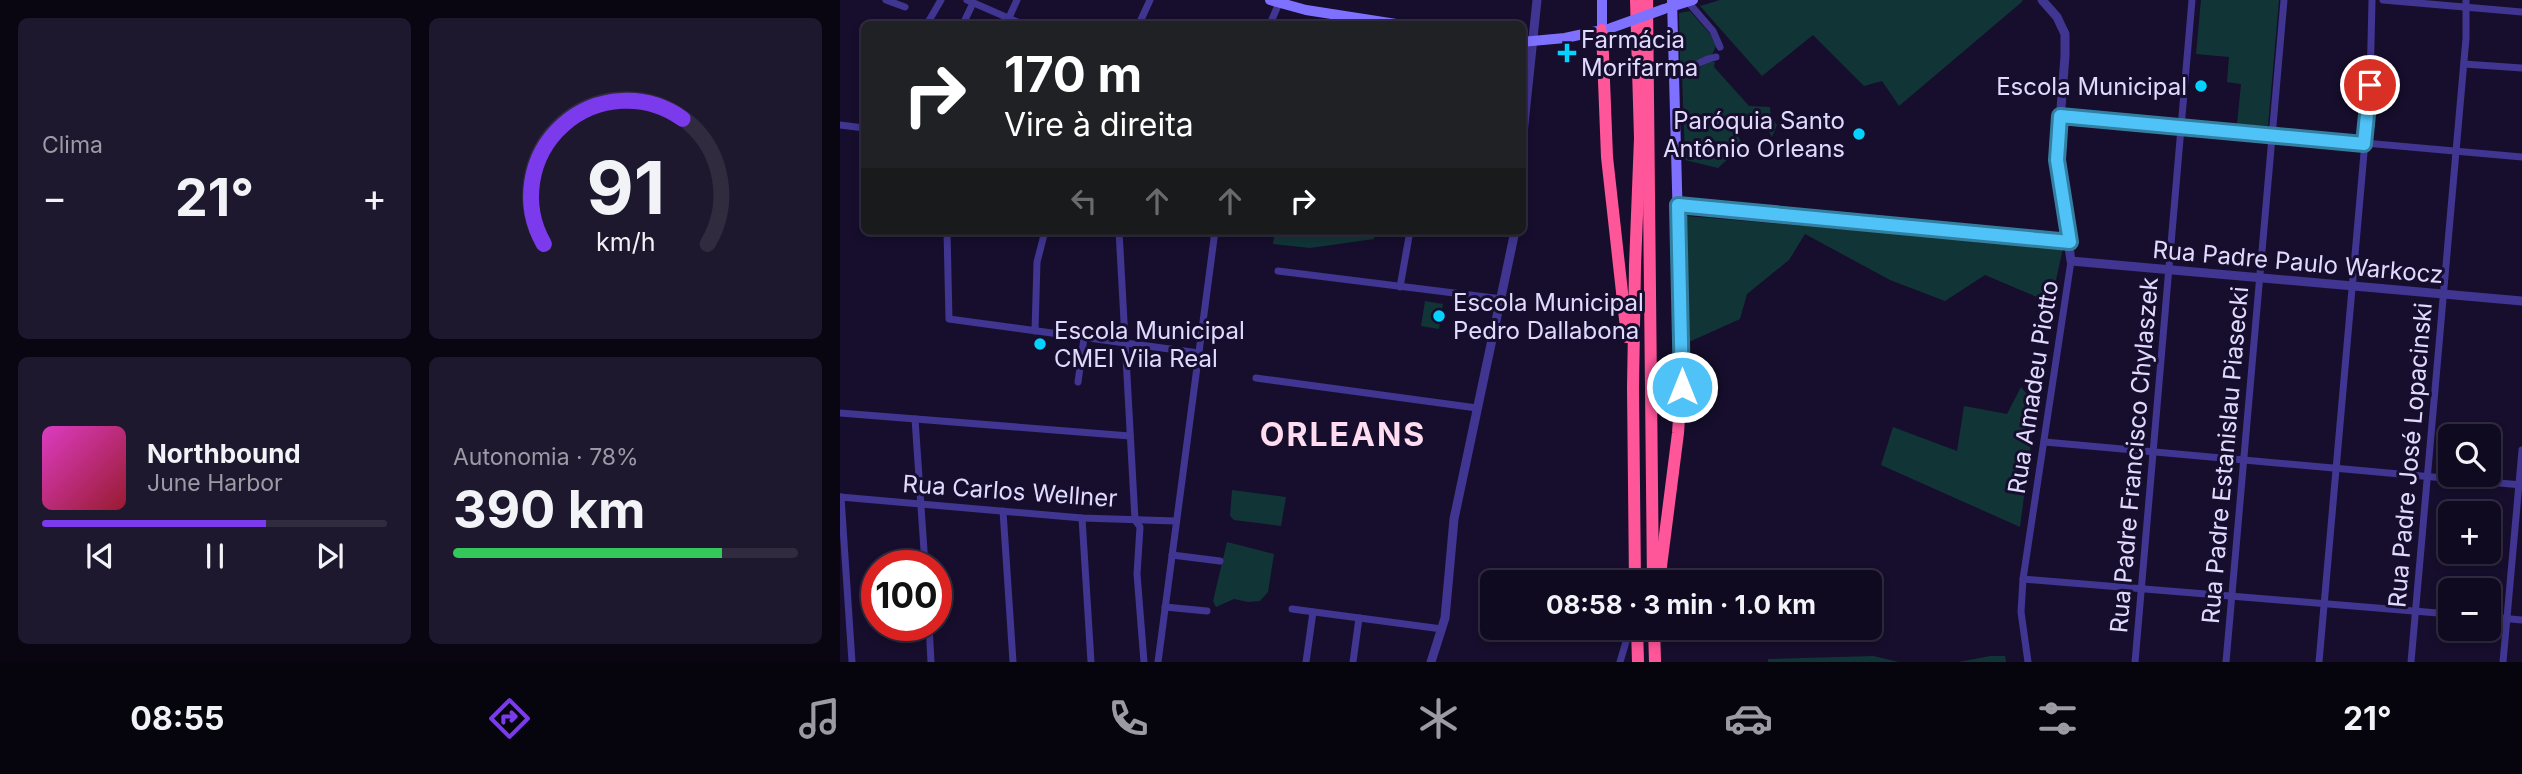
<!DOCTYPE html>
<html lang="pt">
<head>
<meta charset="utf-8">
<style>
	:root { --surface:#100a21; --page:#1e182e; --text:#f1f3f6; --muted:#9c9aa5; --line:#302b3f; --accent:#7c3aed }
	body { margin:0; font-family:Inter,sans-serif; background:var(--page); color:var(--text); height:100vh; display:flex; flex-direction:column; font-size:26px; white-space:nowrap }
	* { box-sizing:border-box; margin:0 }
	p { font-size:23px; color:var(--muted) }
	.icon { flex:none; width:38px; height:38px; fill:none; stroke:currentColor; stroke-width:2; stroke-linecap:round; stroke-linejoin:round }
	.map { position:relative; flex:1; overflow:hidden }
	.panel { display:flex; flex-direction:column; gap:18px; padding:18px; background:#090612; width:840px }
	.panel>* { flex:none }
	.top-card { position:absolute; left:21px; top:21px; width:665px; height:214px; border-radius:10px; box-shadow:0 4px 10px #0003,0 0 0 2px var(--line); background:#202124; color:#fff; overflow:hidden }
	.buttons { position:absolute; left:1598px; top:424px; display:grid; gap:14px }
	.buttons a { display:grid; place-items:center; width:63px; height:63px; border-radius:10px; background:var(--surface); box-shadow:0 4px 10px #0003,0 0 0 2px var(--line); font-size:35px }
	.speed { position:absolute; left:21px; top:550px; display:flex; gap:14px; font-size:35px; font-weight:700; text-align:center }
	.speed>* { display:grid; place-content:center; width:91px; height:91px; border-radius:50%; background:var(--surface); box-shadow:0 4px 10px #0003,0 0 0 2px var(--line); line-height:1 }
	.speed .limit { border:10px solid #d22; background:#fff; color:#111 }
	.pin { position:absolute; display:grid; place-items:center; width:60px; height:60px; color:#fff; margin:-30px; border:4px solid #fff; border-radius:50%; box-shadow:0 2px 7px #0007 }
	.me { position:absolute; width:77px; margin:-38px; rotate:0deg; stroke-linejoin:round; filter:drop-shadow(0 0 5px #0008) }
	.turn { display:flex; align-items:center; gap:24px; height:147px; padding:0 28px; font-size:32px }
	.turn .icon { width:91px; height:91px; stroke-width:2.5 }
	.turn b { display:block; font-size:49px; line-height:60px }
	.lanes { display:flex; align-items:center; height:66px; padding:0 28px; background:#0003; justify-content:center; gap:35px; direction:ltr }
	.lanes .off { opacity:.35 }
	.big { font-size:52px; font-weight:700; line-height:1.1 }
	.panel .tile { flex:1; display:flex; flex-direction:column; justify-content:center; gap:10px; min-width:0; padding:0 24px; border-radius:10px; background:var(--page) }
	.panel .dial { align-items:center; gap:0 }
	.dial svg { height:182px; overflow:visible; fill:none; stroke:var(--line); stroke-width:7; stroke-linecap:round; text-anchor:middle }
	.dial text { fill:var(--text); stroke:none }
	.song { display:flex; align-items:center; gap:21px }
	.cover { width:84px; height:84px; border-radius:10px; background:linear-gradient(135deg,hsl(310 70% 55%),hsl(350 70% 35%)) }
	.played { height:7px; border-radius:4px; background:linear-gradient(90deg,var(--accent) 65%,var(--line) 65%) }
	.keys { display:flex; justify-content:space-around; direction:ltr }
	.heat { display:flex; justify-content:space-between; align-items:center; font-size:38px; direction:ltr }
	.charge { height:10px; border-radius:5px; background:linear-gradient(90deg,#34c759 78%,var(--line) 0) }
	.panel .tiles { flex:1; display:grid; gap:18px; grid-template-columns:repeat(2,1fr) }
	.trip { position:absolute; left:640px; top:570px; width:402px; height:70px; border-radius:10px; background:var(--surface); box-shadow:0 4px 10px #0003,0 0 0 2px var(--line); font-weight:700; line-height:70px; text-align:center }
	.tab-bar { display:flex; height:112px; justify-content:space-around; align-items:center; background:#06040d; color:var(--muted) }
	.tab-bar .icon { width:49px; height:49px }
	.tab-bar .selected { color:var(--accent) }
	.tab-bar b { font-size:32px; color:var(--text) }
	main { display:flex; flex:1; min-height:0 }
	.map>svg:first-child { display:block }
	.green { fill:#113537 }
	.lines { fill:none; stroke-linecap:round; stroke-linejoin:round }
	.minor { stroke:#403590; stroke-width:7 }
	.tertiary { stroke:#403590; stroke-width:9 }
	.secondary { stroke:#7f71ff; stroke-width:10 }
	.motorway { stroke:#f59; stroke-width:12 }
	.secondary-bridge { stroke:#7f71ff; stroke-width:10 }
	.route-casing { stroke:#337fa1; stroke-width:18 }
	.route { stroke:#4fc3f7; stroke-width:12 }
	.poi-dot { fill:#06d2ff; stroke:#160e2c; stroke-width:2.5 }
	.labels { text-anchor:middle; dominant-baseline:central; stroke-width:6; stroke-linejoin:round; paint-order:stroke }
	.poi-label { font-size:24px; fill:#e1daff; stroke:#160e2c; text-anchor:start }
	.street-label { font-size:24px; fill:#e1daff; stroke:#160e2c }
	.district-label { font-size:32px; font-weight:bold; letter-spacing:2px; fill:#ffdcef; stroke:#160e2c }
</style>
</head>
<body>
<main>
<section class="panel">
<div class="tiles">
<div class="tile"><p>Clima</p>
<div class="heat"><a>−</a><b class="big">21°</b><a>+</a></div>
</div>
<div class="tile dial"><svg viewBox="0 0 100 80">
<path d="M14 69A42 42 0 1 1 86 69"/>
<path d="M14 69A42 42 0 0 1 75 14" stroke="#7c3aed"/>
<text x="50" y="56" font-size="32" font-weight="700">91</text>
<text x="50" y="72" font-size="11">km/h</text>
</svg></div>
<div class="tile">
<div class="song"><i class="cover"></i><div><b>Northbound</b><p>June Harbor</p></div></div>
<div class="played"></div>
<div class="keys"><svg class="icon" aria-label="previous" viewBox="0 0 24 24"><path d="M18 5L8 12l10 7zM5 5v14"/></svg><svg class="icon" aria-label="pause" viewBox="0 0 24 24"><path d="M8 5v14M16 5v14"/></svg><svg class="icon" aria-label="next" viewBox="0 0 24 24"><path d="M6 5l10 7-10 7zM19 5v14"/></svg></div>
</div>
<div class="tile"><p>Autonomia · 78%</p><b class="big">390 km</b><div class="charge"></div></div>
</div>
</section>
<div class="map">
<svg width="1682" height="662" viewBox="0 0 1682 662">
	<rect width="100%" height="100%" fill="#160e2c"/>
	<g class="green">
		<path d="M880,0H1182L1183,1L1059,106L1042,81L1024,86L973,35L922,76L860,6Z"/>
		<path d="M1361,0H1439L1428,126L1397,124L1401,84L1387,82L1389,57L1356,54Z"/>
		<path d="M850,11L871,35L876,46L872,55L856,63L840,65L839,13Z"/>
		<path d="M867,62H875L874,67L909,106L930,107L931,117L937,125L932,137L917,113L893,127L907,153L890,157L878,168L845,160L842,73L857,70Z"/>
		<path d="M847,216L1223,248L1211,303L1145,275L1105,301L1050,280L965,234L949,260L907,294L900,319L849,342Z"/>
		<path d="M435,231H535L534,239L470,248L433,244Z"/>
		<path d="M585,301L603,304L599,329L581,326Z"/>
		<path d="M1181,387L1196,405L1180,527L1041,465L1053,427L1117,451L1124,406L1167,414Z"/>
		<path d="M392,490L446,497L441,526L394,520L390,516Z"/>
		<path d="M387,542L434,554L428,592L420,601L408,602L394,599L376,607L373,601Z"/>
		<path d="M1033,656L1059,662H928V659Z"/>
		<path d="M1150,656H1165L1166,662H1119Z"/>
	</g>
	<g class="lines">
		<g class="minor">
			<path d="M46,0L65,7"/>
			<path d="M127,0L182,24"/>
			<path d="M1543,0L1682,12"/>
			<path d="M848,2L873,31L880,47"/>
			<path d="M87,24L101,0"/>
			<path d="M123,24L133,3"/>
			<path d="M166,24L177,0"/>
			<path d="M299,24L310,0"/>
			<path d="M430,24L439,3"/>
			<path d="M1624,64L1682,68"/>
			<path d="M834,67C860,70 856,60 876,57"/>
			<path d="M1220,116L1682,157"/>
			<path d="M0,125L24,128"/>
			<path d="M107,231L109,319L359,353"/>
			<path d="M279,231L295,520L300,527L297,574L304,662"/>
			<path d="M349,231L374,234"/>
			<path d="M438,271L662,299"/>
			<path d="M560,287L570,231"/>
			<path d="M195,331L197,262L205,231"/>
			<path d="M416,378L637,408"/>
			<path d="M238,382L244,338"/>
			<path d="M0,413L290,436"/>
			<path d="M75,419L85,565"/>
			<path d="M1205,442L1682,485"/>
			<path d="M0,497L242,518L336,521"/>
			<path d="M1,497L12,662"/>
			<path d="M163,511L173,662"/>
			<path d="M242,518L251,662"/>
			<path d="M332,555L380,561"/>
			<path d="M1183,579L1610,614"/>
			<path d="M325,607L367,611"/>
			<path d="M452,609L602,629"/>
			<path d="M1648,617L1682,620"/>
			<path d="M89,625L91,662"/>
			<path d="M318,662L375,231"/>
			<path d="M466,662L473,612"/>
			<path d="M513,662L519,618"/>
			<path d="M780,662L790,628"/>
			<path d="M1188,662L1181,612L1183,579L1231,261"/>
			<path d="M1295,662L1352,0"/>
			<path d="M1386,662L1444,0"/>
			<path d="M1479,662L1530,85L1532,0"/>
			<path d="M1571,662L1626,38V0"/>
			<path d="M1663,662L1682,450"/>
		</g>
		<g class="tertiary">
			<path d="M1202,0L1217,17L1225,34V56L1217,160L1231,261L1682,301"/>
			<path d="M682,143L697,0"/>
			<path d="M838,205L1230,242"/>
			<path d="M591,662L605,618L614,519L675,231"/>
		</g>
		<g class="secondary">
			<path d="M430,0L466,10L556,24"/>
			<path d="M762,0V30"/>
			<path d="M832,0L842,375"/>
			<path d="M827,8L853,0"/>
			<path d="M682,42L725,38L767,29"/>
		</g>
		<g class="motorway">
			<path d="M807,0L813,583"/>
			<path d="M762,30L767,157L787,337"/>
			<path d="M819,582L838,433L842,375"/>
			<path d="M795,583L793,388L795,266L800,138L796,0"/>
			<path d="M797,628L798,662"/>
			<path d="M814,628L815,662"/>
		</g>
		<path class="secondary-bridge" d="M771,28L824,9"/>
	</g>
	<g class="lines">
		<defs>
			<path id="route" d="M842,387L838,205L1230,242L1217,160L1220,116L1524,144L1530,85"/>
		</defs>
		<use href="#route" class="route-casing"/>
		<use href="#route" class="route"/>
	</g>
	<g class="poi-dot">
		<path d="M723.5 42.5h7v7h7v7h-7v7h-7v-7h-7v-7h7z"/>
		<circle cx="1361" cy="86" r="7"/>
		<circle cx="1019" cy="134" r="7"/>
		<circle cx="599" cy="316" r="7"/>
		<circle cx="200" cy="344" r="7"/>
	</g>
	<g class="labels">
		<g class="poi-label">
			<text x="741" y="39">Farmácia<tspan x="741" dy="28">Morifarma</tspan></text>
			<text x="1347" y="86" text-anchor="end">Escola Municipal</text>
			<text x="1005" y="120" text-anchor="end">Paróquia Santo<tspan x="1005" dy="28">Antônio Orleans</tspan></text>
			<text x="613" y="302">Escola Municipal<tspan x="613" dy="28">Pedro Dallabona</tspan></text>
			<text x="214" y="330">Escola Municipal<tspan x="214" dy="28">CMEI Vila Real</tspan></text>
		</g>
		<g class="street-label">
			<text transform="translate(1458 262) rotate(5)">Rua Padre Paulo Warkocz</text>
			<text transform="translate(1193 387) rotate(-81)">Rua Amadeu Piotto</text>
			<text transform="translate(1294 455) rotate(-85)">Rua Padre Francisco Chylaszek</text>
			<text transform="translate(1385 455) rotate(-85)">Rua Padre Estanislau Piasecki</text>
			<text transform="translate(1570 455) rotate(-85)">Rua Padre José Lopacinski</text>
			<text transform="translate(170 491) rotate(4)">Rua Carlos Wellner</text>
		</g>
		<g class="district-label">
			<text x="503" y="434">ORLEANS</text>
		</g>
	</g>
</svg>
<div class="buttons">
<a><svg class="icon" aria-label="search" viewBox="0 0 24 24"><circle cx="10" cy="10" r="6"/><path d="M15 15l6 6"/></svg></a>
<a>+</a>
<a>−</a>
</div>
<div class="speed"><div class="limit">100</div></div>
<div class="pin" style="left:1530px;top:85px;background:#d93025"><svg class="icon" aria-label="arrive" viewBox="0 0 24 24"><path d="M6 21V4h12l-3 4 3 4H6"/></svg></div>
<svg class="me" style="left:842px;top:387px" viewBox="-20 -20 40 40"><circle r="17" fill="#4fc3f7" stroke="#fff" stroke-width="3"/><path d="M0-11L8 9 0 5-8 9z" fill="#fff"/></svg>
<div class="trip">08:58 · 3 min · 1.0 km</div>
<div class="top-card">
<div class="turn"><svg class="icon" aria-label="right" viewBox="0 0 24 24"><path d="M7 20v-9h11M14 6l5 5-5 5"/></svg><div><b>170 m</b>Vire à direita</div></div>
<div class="lanes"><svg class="icon off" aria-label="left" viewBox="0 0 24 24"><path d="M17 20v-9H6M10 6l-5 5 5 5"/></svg><svg class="icon off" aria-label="ahead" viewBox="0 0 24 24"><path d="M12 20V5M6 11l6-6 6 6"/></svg><svg class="icon off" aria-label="ahead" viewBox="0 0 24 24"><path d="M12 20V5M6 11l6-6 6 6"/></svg><svg class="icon" aria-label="right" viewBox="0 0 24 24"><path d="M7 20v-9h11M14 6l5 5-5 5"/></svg></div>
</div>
</div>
</main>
<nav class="tab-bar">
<b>08:55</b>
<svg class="icon selected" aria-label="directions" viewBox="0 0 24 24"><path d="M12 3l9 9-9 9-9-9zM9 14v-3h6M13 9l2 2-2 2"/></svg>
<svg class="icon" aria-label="music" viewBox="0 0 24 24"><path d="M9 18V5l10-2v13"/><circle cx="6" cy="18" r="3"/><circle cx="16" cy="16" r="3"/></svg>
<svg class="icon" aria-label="phone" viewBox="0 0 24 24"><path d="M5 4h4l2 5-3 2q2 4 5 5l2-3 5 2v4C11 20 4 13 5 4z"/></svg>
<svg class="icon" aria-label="climate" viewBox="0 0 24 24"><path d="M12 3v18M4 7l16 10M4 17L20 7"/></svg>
<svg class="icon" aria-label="car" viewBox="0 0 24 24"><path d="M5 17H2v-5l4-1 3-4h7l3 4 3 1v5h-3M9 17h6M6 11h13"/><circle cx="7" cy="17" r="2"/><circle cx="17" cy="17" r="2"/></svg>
<svg class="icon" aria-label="filters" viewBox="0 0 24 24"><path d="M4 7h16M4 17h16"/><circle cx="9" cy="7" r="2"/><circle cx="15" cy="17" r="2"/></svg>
<b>21°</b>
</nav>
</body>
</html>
